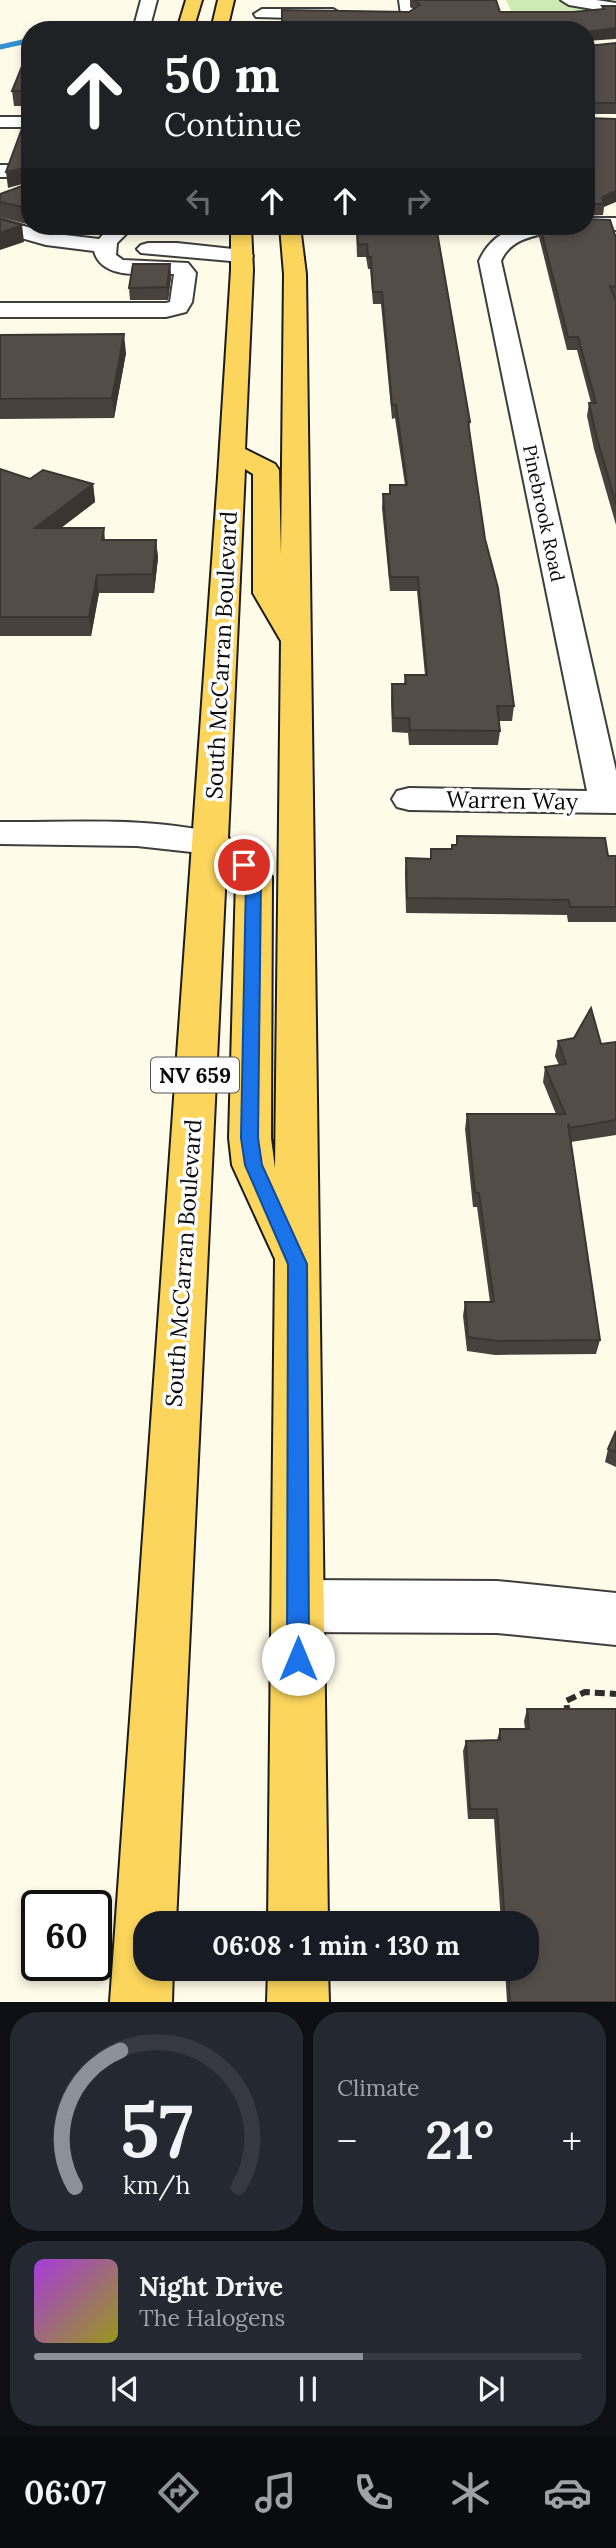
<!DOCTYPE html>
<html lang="en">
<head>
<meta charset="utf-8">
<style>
	:root { --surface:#171b24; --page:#242831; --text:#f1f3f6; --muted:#9ea1a6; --line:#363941; --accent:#8c9099 }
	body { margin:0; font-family:Lora,serif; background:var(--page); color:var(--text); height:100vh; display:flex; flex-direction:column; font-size:26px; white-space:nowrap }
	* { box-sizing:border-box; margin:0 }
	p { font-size:23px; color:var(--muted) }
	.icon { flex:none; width:38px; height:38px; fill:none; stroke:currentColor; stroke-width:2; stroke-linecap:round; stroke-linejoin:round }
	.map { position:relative; height:2002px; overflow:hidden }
	.sheet { display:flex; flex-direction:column; gap:10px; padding:10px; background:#0d0f14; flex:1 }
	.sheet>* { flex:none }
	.banner { position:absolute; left:21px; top:21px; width:574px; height:214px; border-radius:28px; box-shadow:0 4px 10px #0003; background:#202124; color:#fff; overflow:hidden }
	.speed { position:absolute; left:21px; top:1890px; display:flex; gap:14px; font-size:35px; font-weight:700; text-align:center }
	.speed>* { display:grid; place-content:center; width:91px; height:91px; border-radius:50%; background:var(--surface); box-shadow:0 4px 10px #0003; line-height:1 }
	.speed .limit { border:4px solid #111; border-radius:10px; background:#fff; color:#111 }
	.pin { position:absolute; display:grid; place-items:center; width:60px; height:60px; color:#fff; margin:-30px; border:4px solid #fff; border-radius:50%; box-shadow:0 2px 7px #0007 }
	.me { position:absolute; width:77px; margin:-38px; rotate:0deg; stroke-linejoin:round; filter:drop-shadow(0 0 5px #0008) }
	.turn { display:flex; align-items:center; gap:24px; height:147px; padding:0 28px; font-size:32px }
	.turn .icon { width:91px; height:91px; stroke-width:2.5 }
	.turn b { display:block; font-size:49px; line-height:60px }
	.lanes { display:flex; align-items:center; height:66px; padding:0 28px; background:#0003; justify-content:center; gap:35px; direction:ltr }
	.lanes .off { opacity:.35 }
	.big { font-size:52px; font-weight:700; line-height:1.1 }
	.sheet .widget { flex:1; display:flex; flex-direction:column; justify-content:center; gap:10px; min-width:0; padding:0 24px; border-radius:28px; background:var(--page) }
	.sheet .dial { align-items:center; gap:0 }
	.dial svg { height:182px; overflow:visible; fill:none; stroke:var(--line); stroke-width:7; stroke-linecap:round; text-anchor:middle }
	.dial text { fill:var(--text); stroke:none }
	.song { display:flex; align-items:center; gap:21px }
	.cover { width:84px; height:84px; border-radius:10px; background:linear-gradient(135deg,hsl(280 70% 55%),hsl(60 70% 35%)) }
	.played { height:7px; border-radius:4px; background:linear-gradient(90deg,var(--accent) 60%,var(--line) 60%) }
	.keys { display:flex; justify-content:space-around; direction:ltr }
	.heat { display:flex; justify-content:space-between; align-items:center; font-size:38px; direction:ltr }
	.sheet .tiles { flex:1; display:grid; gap:10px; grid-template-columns:1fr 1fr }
	.widget:last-child { grid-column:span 2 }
	.trip { position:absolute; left:133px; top:1911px; width:406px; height:70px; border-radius:28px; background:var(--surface); box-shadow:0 4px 10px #0003; font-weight:700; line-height:70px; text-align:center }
	.tab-bar { display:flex; height:112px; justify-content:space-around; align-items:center; background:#090b0e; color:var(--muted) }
	.tab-bar .icon { width:49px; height:49px }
	.tab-bar .selected { color:var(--accent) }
	.tab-bar b { font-size:32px; color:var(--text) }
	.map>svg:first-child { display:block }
	.green { fill:#cfe9b3 }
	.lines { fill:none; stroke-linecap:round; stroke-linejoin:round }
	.stream { stroke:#3290cf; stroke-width:5 }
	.minor-casing { stroke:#3e3e3e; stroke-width:4 }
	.major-casing { stroke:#1c1c1c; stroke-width:4 }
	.path { stroke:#2d2d2d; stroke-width:6; stroke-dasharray:10 5; stroke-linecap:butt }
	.minor { fill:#fff; fill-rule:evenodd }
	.major { fill:#fbd55c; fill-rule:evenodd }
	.wall { fill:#48413d }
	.shaded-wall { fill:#3b3532 }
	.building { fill:#544c47; stroke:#3b3532; stroke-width:2 }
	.route { fill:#1a73e8; stroke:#114b97; stroke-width:2 }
	.labels { text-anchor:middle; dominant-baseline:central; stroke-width:7; stroke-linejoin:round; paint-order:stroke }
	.far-street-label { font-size:19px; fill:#0b0b0b; stroke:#fff }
	.shield { fill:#fff; stroke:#545454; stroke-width:2 }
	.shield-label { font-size:21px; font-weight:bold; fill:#0b0b0b }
	.street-label { font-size:23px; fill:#0b0b0b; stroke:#fff }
</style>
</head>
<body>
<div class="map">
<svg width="616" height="2002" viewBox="0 0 616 2002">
	<rect width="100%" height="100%" fill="#fffbe9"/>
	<path class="green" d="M506,0H616V9L546,17L513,15Z"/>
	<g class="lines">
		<path class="stream" d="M0,47L27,41"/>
		<defs>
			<g id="minor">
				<path d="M141,0H157L149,30H133Z"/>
				<path d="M399,0H415L419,30H403Z"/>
				<path d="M561,0H596L616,3V13L569,5Z"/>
				<path d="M262,9H333L341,14L333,19L256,17L254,14Z"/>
				<rect x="0" y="117" width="30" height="10"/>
				<rect x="0" y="165" width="30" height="12"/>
				<path d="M586,218H616V230L579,228L577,226H586Z"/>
				<path d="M0,219L48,233L99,239L111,226H134L117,243L116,255L123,260L188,263L196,273L192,302L186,312L166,317H0V303H166L170,302L174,274C150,273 102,282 94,251L46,245L0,232Z"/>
				<path d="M523,226H562L559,230C537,236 511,237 501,261L616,771V813L409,810L397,807L392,799L397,791L409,788L587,791L479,261C488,241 502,231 523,226Z"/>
				<path d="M148,243H177L242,250L250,251L253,256L250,261L242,262L141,253L137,249L141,245Z"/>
				<path d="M0,822C71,823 154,816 222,835L227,843L222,851L210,854L137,846L0,844Z"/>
				<path d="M298,1580L497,1581L616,1593V1645L497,1633L298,1632L279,1624L272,1606L279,1588Z"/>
			</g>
			<g id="major">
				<path d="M186,0H202L193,30H177Z"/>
				<path d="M218,0H234L227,30H211Z"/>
				<path d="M231,226H251L253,270L245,449L275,464L279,470L281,554L284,274L280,226H300L306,274L328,1923H268L275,1259L232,1165L229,1138L236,879L226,870L176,1923H145V1969H173L172,2002H110L218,477L231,270ZM245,469L253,474V593L281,641L275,1168L271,1138L272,877L256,857L228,838Z"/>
				<path d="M268,1969H328L329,2002H267Z"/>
			</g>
		</defs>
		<use href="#minor" class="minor-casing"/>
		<use href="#major" class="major-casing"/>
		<path class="path" d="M568,1715L566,1701L585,1692L616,1694"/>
		<use href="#minor" class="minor"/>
		<use href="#major" class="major"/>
	</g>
	<g class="wall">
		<path d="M410,0H496L500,12H573L602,9V6H616V39L586,41V30H282V10L409,12L413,9L410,7Z"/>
		<path d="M616,43V114H586V45L587,46Z"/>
		<path d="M30,54V106H14L12,91Z"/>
		<path d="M586,118L616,119L603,215L586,216Z"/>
		<path d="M30,183V225L0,217V194Z"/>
		<path d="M33,226H67L53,231Z"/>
		<path d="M356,226L470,422L469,431L485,539L514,706L512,721H498L500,731L498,745H409L408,733L392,732L391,699L392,684H404L405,675H425L417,591H390L382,508L383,494H389L390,485H405L395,418L392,419L381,304H373L370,269H368L366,257H357Z"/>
		<path d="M540,226L616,238V525L594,449L587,416L589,403H591L577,350H567L539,237Z"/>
		<path d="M170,264L171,277L168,300H130L129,288Z"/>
		<path d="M0,335L126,353L114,418L0,419Z"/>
		<path d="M0,469L30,479L93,484L95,502L61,528H104L105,540H156L158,558L154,593H99L91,636H0Z"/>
		<path d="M457,836L608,856H616V922H568L567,915L406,913L405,873L406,858L430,859L431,849H451L452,845H456Z"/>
		<path d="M558,1041L601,1044L616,1042V1135L571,1142L600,1340L596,1354L495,1355L467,1351L463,1316L465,1302H490L477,1207H473L465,1129L467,1114H556L543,1082L545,1067L559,1065L555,1056Z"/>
		<path d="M616,1431V1467L605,1462L608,1449Z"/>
		<path d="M527,1709L616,2002H507L505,1969H527V1923H501L494,1819H468L463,1751L466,1741L497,1740L500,1729H525L524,1721Z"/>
	</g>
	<g class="shaded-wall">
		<path d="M616,28V38L586,41L587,31Z"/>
		<path d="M30,166V182L8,188L6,172Z"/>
		<path d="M616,191V202L604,207V204L602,197Z"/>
		<path d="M22,225L24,242L0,250V233Z"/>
		<path d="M52,226H67L53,231Z"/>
		<path d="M170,264L171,277L168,300L167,287Z"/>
		<path d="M124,334L126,353L114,418L112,398Z"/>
		<path d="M93,484L95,502L37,546L35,528Z"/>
		<path d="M156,540L158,558L154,593L153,574Z"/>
		<path d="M97,575L99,593L91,636L89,617Z"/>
	</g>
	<g class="building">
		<path d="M414,0H496L500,12H573L604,9L602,6H616V28L586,32V30H305V29H282V10L409,12L420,5Z"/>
		<path d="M616,43V103H587L586,104V45L587,46Z"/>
		<path d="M27,54H30V91H12Z"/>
		<path d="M30,113V167L6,172L27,115Z"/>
		<path d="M586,118L616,119V191L602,197L604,204H586Z"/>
		<path d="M30,183V209L0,202V194Z"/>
		<path d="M0,219L22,225L0,233Z"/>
		<path d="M586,219L610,220L616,238V287L610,286L616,301V504L596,435L589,403H596L578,337H568L540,226H586Z"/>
		<path d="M357,226H436L470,422H468L485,539L498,588L514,706H497L500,731L410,730L409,718H393L392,684H406L405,675H427L418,577H390L383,494H390V485H407L396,405H392L382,292H373L371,257H368L367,244L358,245Z"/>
		<path d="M133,264H170L167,287L129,288Z"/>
		<path d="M124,334L112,398L0,399V335Z"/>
		<path d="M0,469L30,479L43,470L93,484L35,528H104L102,540H156L153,574L97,575L89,617H0Z"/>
		<path d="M457,836L605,838L608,856H616V907H570L569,900L407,898L406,858L431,859V849H452V845H457Z"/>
		<path d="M591,1008L601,1044L616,1042V1120L570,1128L568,1123L600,1340L497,1341L468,1337L465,1302H494L479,1193H475L467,1114H565L545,1067L566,1064L558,1041L574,1038Z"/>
		<path d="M616,1431V1452L608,1449Z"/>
		<path d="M527,1709H616V2002H510L508,1969H527V1923H505L497,1809H470L466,1741L500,1740V1729H529Z"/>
	</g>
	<path class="route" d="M244,860L249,862L261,877L258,1138L262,1165L307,1264L309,1659L306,1667L298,1670L290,1667L287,1659L288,1264L245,1165L241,1138L246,878L237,865Z"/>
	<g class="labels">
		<g class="far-street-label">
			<text transform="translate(544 513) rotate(78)">Pinebrook Road</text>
		</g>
		<rect class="shield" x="151" y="1057.5" width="88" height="35" rx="5"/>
		<g class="shield-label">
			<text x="195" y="1075">NV 659</text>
		</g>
		<g class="street-label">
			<text transform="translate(221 655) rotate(-87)">South McCarran Boulevard</text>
			<text transform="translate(512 800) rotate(1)">Warren Way</text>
			<text transform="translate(183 1263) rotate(-86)">South McCarran Boulevard</text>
		</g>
	</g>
</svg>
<div class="speed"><div class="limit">60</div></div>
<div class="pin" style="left:244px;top:865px;background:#d93025"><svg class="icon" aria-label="arrive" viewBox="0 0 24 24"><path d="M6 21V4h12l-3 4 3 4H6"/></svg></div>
<svg class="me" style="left:298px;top:1659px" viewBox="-20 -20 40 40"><circle r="19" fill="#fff"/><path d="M0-13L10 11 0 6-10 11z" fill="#1a73e8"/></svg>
<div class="trip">06:08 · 1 min · 130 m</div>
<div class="banner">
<div class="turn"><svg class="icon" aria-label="ahead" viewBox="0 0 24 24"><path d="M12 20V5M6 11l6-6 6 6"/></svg><div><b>50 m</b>Continue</div></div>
<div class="lanes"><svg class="icon off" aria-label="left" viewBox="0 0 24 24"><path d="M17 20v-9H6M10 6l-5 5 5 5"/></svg><svg class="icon" aria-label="ahead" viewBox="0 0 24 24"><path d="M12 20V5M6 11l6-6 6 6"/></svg><svg class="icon" aria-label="ahead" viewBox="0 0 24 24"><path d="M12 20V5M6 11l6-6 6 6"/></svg><svg class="icon off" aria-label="right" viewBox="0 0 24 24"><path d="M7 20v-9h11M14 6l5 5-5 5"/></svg></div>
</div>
</div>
<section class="sheet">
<div class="tiles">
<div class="widget dial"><svg viewBox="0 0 100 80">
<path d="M14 69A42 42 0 1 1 86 69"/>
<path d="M14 69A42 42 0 0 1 34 9" stroke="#8c9099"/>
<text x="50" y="56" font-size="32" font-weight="700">57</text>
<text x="50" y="72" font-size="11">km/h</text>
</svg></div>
<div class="widget"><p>Climate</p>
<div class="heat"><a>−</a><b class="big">21°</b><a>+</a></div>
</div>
<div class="widget">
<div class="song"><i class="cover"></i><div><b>Night Drive</b><p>The Halogens</p></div></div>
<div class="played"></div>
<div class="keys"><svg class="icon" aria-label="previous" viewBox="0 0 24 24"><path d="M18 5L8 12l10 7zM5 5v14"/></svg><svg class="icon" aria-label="pause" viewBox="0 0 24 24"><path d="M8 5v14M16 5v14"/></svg><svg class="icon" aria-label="next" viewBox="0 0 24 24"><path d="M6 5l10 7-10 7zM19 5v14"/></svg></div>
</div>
</div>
</section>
<nav class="tab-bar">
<b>06:07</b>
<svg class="icon selected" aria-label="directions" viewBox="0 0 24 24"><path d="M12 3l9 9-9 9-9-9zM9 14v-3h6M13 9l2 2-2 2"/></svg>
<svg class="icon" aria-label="music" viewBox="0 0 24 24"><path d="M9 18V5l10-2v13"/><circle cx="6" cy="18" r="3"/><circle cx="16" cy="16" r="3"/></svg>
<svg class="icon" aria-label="phone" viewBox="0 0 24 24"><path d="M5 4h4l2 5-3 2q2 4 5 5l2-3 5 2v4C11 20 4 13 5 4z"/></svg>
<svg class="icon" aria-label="climate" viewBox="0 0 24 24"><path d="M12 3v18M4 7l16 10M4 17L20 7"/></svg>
<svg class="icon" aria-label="car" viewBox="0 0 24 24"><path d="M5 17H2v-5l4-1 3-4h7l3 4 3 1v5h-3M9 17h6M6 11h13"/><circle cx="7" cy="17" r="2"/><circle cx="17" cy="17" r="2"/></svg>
</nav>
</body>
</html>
